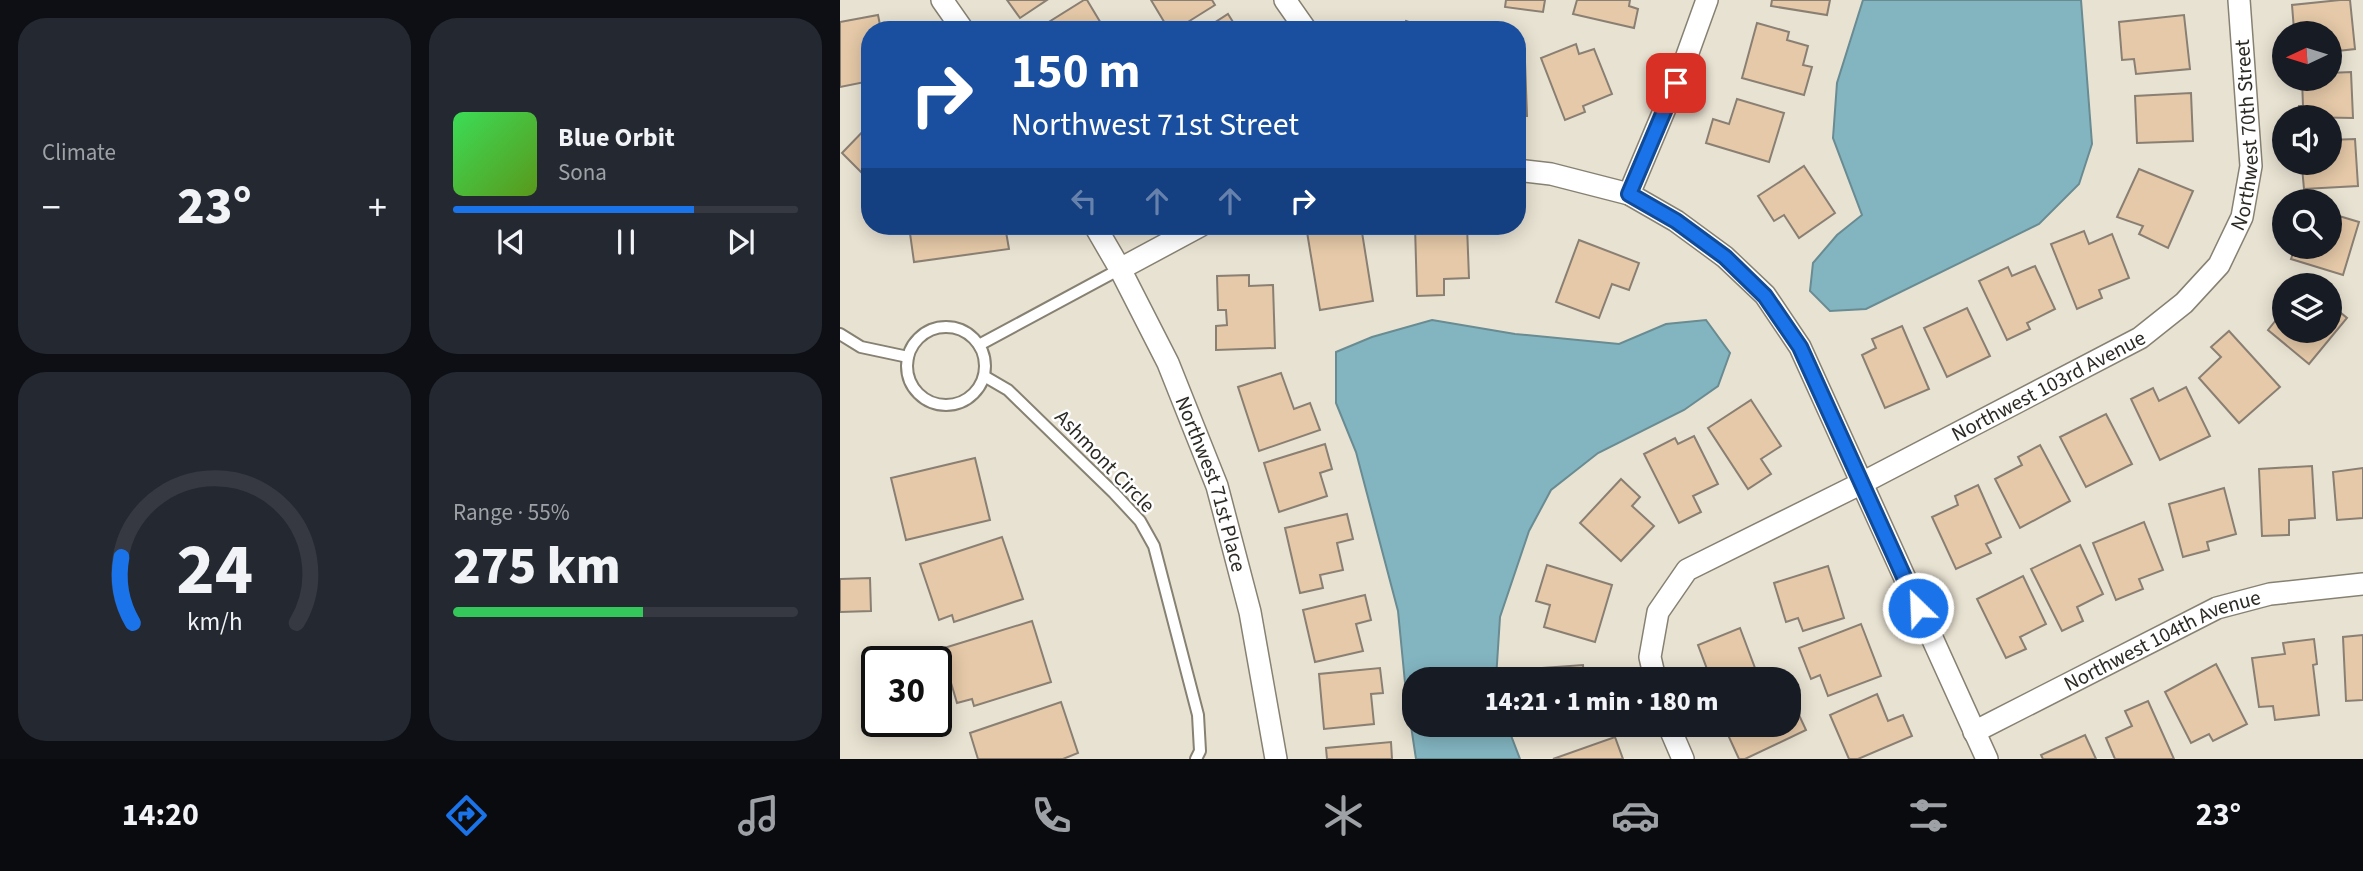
<!DOCTYPE html>
<html lang="en">
<head>
<meta charset="utf-8">
<style>
	:root { --surface:#171b24; --page:#242831; --text:#f1f3f6; --muted:#9ea1a6; --line:#363941; --accent:#1a73e8 }
	body { margin:0; font-family:"Source Sans 3",sans-serif; background:var(--page); color:var(--text); height:100vh; display:flex; flex-direction:column; font-size:26px; white-space:nowrap }
	* { box-sizing:border-box; margin:0 }
	p { font-size:23px; color:var(--muted) }
	.icon { flex:none; width:38px; height:38px; fill:none; stroke:currentColor; stroke-width:2; stroke-linecap:round; stroke-linejoin:round }
	.map { position:relative; flex:1; overflow:hidden }
	.sheet { display:flex; flex-direction:column; gap:18px; padding:18px; background:#0d0f14; width:840px }
	.sheet>* { flex:none }
	.guide { position:absolute; left:21px; top:21px; width:665px; height:214px; border-radius:28px; box-shadow:0 4px 18px #0003; background:#1a4fa0; color:#fff; overflow:hidden }
	.needle { width:46px; rotate:266deg }
	.buttons { position:absolute; left:1432px; top:21px; display:grid; gap:14px }
	.buttons a { display:grid; place-items:center; width:70px; height:70px; border-radius:50%; background:var(--surface); box-shadow:0 4px 18px #0003; font-size:35px }
	.speed { position:absolute; left:21px; top:646px; display:flex; gap:14px; font-size:35px; font-weight:700; text-align:center }
	.speed>* { display:grid; place-content:center; width:91px; height:91px; border-radius:50%; background:var(--surface); box-shadow:0 4px 18px #0003; line-height:1 }
	.speed .limit { border:4px solid #111; border-radius:10px; background:#fff; color:#111 }
	.pin { position:absolute; display:grid; place-items:center; width:60px; height:60px; color:#fff; margin:-30px; border-radius:14px; box-shadow:0 4px 10px #0006 }
	.me { position:absolute; width:77px; margin:-38px; rotate:336deg; stroke-linejoin:round; filter:drop-shadow(0 0 5px #0008) }
	.turn { display:flex; align-items:center; gap:24px; height:147px; padding:0 35px; font-size:32px }
	.turn .icon { width:91px; height:91px; stroke-width:2.5 }
	.turn b { display:block; font-size:49px; line-height:60px }
	.lanes { display:flex; align-items:center; height:66px; padding:0 35px; background:#0003; justify-content:center; gap:35px; direction:ltr }
	.lanes .off { opacity:.35 }
	.big { font-size:52px; font-weight:800; line-height:1.1 }
	.sheet .card { flex:1; display:flex; flex-direction:column; justify-content:center; gap:10px; min-width:0; padding:0 24px; border-radius:28px; background:var(--page) }
	.sheet .dial { align-items:center; gap:0 }
	.dial svg { height:182px; overflow:visible; fill:none; stroke:var(--line); stroke-width:7; stroke-linecap:round; text-anchor:middle }
	.dial text { fill:var(--text); stroke:none }
	.song { display:flex; align-items:center; gap:21px }
	.cover { width:84px; height:84px; border-radius:10px; background:linear-gradient(135deg,hsl(130 70% 55%),hsl(90 70% 35%)) }
	.played { height:7px; border-radius:4px; background:linear-gradient(90deg,var(--accent) 70%,var(--line) 70%) }
	.keys { display:flex; justify-content:space-around; direction:ltr }
	.heat { display:flex; justify-content:space-between; align-items:center; font-size:38px; direction:ltr }
	.charge { height:10px; border-radius:5px; background:linear-gradient(90deg,#34c759 55%,var(--line) 0) }
	.sheet .tiles { flex:1; display:grid; gap:18px; grid-template-columns:repeat(2,1fr) }
	.trip { position:absolute; left:562px; top:667px; width:399px; height:70px; border-radius:28px; background:var(--surface); box-shadow:0 4px 18px #0003; font-weight:800; line-height:70px; text-align:center }
	.tabs { display:flex; height:112px; justify-content:space-around; align-items:center; background:#090b0e; color:var(--muted) }
	.tabs .icon { width:49px; height:49px }
	.tabs .current { color:var(--accent) }
	.tabs b { font-size:32px; color:var(--text) }
	main { display:flex; flex:1; min-height:0 }
	.map>svg:first-child { display:block }
	.water { fill:#83b5c1; stroke:#698b92; stroke-width:2 }
	.building { fill:#e5c9a8; stroke:#8a7f73; stroke-width:2 }
	.lines { fill:none; stroke-linecap:round; stroke-linejoin:round }
	.lane-casing { stroke:#868172; stroke-width:14 }
	.street-casing { stroke:#868172; stroke-width:24 }
	.lane { stroke:#fff; stroke-width:10 }
	.street { stroke:#fff; stroke-width:21 }
	.route-casing { stroke:#114b97; stroke-width:18 }
	.route { stroke:#1a73e8; stroke-width:12 }
	.labels { text-anchor:middle; dominant-baseline:central; stroke-width:5; stroke-linejoin:round; paint-order:stroke }
	.street-label { font-size:21px; fill:#2c2a24; stroke:#fff }
</style>
</head>
<body>
<main>
<section class="sheet">
<div class="tiles">
<div class="card"><p>Climate</p>
<div class="heat"><a>−</a><b class="big">23°</b><a>+</a></div>
</div>
<div class="card">
<div class="song"><i class="cover"></i><div><b>Blue Orbit</b><p>Sona</p></div></div>
<div class="played"></div>
<div class="keys"><svg class="icon" aria-label="previous" viewBox="0 0 24 24"><path d="M18 5L8 12l10 7zM5 5v14"/></svg><svg class="icon" aria-label="pause" viewBox="0 0 24 24"><path d="M8 5v14M16 5v14"/></svg><svg class="icon" aria-label="next" viewBox="0 0 24 24"><path d="M6 5l10 7-10 7zM19 5v14"/></svg></div>
</div>
<div class="card dial"><svg viewBox="0 0 100 80">
<path d="M14 69A42 42 0 1 1 86 69"/>
<path d="M14 69A42 42 0 0 1 9 40" stroke="#1a73e8"/>
<text x="50" y="56" font-size="32" font-weight="700">24</text>
<text x="50" y="72" font-size="11">km/h</text>
</svg></div>
<div class="card"><p>Range · 55%</p><b class="big">275 km</b><div class="charge"></div></div>
</div>
</section>
<div class="map">
<svg width="1523" height="759" viewBox="0 0 1523 759">
	<rect width="100%" height="100%" fill="#e8e2d2"/>
	<g class="water">
		<path d="M1023,0H1241L1252,144L1239,184L1199,224L1026,309L990,311L970,291L973,263L997,235L1022,215L993,138L997,83Z"/>
		<path d="M592,320L675,334L779,344L826,324L866,320L890,353L878,386L844,410L758,453L711,490L689,531L660,617L656,679H574V724L667,725L680,759H576L566,693L558,611L516,452L496,403V352L532,337Z"/>
	</g>
	<g class="building">
		<path d="M167,0H207L180,18Z"/>
		<path d="M244,0H247L262,25L254,30H196Z"/>
		<path d="M311,0H372L375,5L335,30H329Z"/>
		<path d="M666,0H705L703,12L665,7Z"/>
		<path d="M737,0H790L789,6L798,9L794,28L733,14Z"/>
		<path d="M932,0H990L987,15L931,6Z"/>
		<path d="M1500,0H1510L1515,49L1489,52V33H1451V31L1454,30L1452,5Z"/>
		<path d="M388,14L398,30H363Z"/>
		<path d="M38,15L41,30H30V81L0,87V22Z"/>
		<path d="M1344,15L1350,69L1296,74L1294,59L1282,60L1279,22Z"/>
		<path d="M566,21L590,30H563Z"/>
		<path d="M917,23L949,32L947,40L968,46L963,65L972,67L964,95L902,78Z"/>
		<path d="M736,44L739,54L754,49L772,94L743,106L745,112L725,120L701,58Z"/>
		<path d="M677,62H685L687,116H677Z"/>
		<path d="M1511,72L1513,118L1459,117V106H1463L1462,79H1489V73Z"/>
		<path d="M1351,93L1353,141L1297,143L1295,96Z"/>
		<path d="M897,99L944,113L929,162L866,143L873,119L889,124Z"/>
		<path d="M30,124V181L2,153Z"/>
		<path d="M1515,139L1518,186L1464,189L1462,167L1467,168L1466,163H1489V140Z"/>
		<path d="M964,166L995,213L959,238L944,215L934,221L918,196Z"/>
		<path d="M1299,169L1353,191L1328,248L1299,234L1303,226L1277,217Z"/>
		<path d="M1489,213L1519,222L1503,275L1451,259L1455,247H1489Z"/>
		<path d="M69,226H165L169,249L74,262Z"/>
		<path d="M491,226H521L533,301L480,310L467,232L491,228Z"/>
		<path d="M575,226H627L629,278L604,279V295L577,296Z"/>
		<path d="M1244,231L1249,244L1272,234L1289,278L1259,290L1262,298L1237,309L1211,244Z"/>
		<path d="M739,240L799,263L789,290L772,284L759,318L716,302Z"/>
		<path d="M1195,266L1215,309L1187,323L1190,329L1167,340L1139,281L1168,267L1172,276Z"/>
		<path d="M409,275V286L433,285L435,348L376,350V326L387,325L386,310H378L377,276Z"/>
		<path d="M1489,303L1507,318L1469,364L1428,330L1444,310V331H1489Z"/>
		<path d="M1127,308L1150,356L1107,377L1084,328Z"/>
		<path d="M1062,326L1089,389L1045,408L1022,355L1036,348L1032,339Z"/>
		<path d="M1389,331L1440,387L1399,423L1359,378L1381,357L1371,347Z"/>
		<path d="M441,373L454,409L470,403L480,430L419,451L398,387Z"/>
		<path d="M1346,387L1370,436L1320,460L1291,399L1313,388L1319,401Z"/>
		<path d="M911,400L941,446L921,459L931,474L908,489L868,428Z"/>
		<path d="M1266,414L1292,464L1246,487L1220,437Z"/>
		<path d="M854,436L878,484L853,496L861,512L839,523L804,454L835,438L838,444Z"/>
		<path d="M485,444L492,469L480,473L487,496L439,512L424,463Z"/>
		<path d="M1200,445L1230,501L1180,528L1155,479L1182,465L1178,457Z"/>
		<path d="M135,458L150,520L66,540L51,478Z"/>
		<path d="M1472,466L1475,518L1449,520V535L1422,536L1419,469Z"/>
		<path d="M1523,468V518L1497,520L1493,472Z"/>
		<path d="M781,479L800,497L792,506L814,526L781,561L740,523Z"/>
		<path d="M1138,485L1161,537L1146,544L1151,553L1116,569L1092,517L1118,505L1115,496Z"/>
		<path d="M1384,488L1396,534L1367,542L1369,550L1343,557L1329,504Z"/>
		<path d="M507,514L513,539L497,543L503,570L480,575L483,588L460,593L445,528Z"/>
		<path d="M1304,522L1323,570L1299,579L1303,589L1276,600L1253,543Z"/>
		<path d="M162,537L183,599L114,622L112,615L99,620L80,564Z"/>
		<path d="M1240,545L1263,594L1237,607L1243,621L1222,631L1191,569Z"/>
		<path d="M707,565L772,585L755,642L704,627L710,605L696,601Z"/>
		<path d="M988,566L1004,618L963,631L958,618L946,622L934,583Z"/>
		<path d="M1183,576L1206,624L1180,637L1186,649L1166,658L1137,599Z"/>
		<path d="M30,578L31,611L0,612V579Z"/>
		<path d="M525,595L531,620L516,624L523,651L475,662L463,610Z"/>
		<path d="M192,621L211,682L134,706L132,699L117,703L101,649Z"/>
		<path d="M1021,624L1041,676L988,696L980,675L971,679L959,648Z"/>
		<path d="M900,628L918,676L911,679H865L870,677L858,645Z"/>
		<path d="M1523,635V700L1506,701L1503,637Z"/>
		<path d="M1474,639L1477,664L1473,665L1479,715L1435,720L1433,706L1419,707L1412,658L1445,654L1443,643Z"/>
		<path d="M1376,664L1407,724L1373,741L1369,734L1351,743L1325,692Z"/>
		<path d="M743,665L744,679H690L689,669Z"/>
		<path d="M540,668L543,693L531,694L534,724L484,729L479,674Z"/>
		<path d="M1037,694L1048,721L1063,715L1072,736L1018,759H1009L990,715Z"/>
		<path d="M952,700L966,730L905,759H899L883,724H948V702Z"/>
		<path d="M1308,701L1334,759H1275L1266,738L1292,726L1285,711Z"/>
		<path d="M221,702L238,753L223,759H138L130,733Z"/>
		<path d="M1245,735L1256,759H1203L1201,755Z"/>
		<path d="M775,737L783,759H713Z"/>
		<path d="M551,742L552,759H487L486,748Z"/>
	</g>
	<g class="lines">
		<defs>
			<g id="lane">
				<circle cx="106" cy="366" r="39"/>
				<path d="M0,334L21,347L68,357"/>
				<path d="M139,345L280,269"/>
				<path d="M144,376L168,390L274,493L300,521L314,546L358,715L360,751L356,759"/>
			</g>
			<g id="street">
				<path d="M102,0L123,30"/>
				<path d="M445,0L466,30"/>
				<path d="M677,170L711,174L789,194L836,221L885,257L925,295L960,347L1147,759"/>
				<path d="M789,194L845,61L867,0"/>
				<path id="s1" d="M255,226L280,269L328,363L377,486L410,612L436,759"/>
				<path d="M280,269L360,226"/>
				<path id="s2" d="M815,679L810,657L818,612L847,570L1022,483L1300,338L1344,303L1379,265L1402,217L1411,166L1399,0"/>
				<path d="M828,724L843,759"/>
				<path id="s3" d="M1134,732L1377,608L1430,594L1523,584"/>
			</g>
		</defs>
		<use href="#lane" class="lane-casing"/>
		<use href="#street" class="street-casing"/>
		<use href="#lane" class="lane"/>
		<use href="#street" class="street"/>
	</g>
	<g class="lines">
		<defs>
			<path id="route" d="M836,83L789,194L836,221L885,257L925,296L960,347L1078,608"/>
		</defs>
		<use href="#route" class="route-casing"/>
		<use href="#route" class="route"/>
	</g>
	<g class="labels">
		<g class="street-label">
			<text stroke="none"><textPath href="#s2" startOffset="872">Northwest 70th Street</textPath></text>
			<text stroke="none"><textPath href="#s2" startOffset="525">Northwest 103rd Avenue</textPath></text>
			<text transform="translate(265 461) rotate(46)">Ashmont Circle</text>
			<text stroke="none"><textPath href="#s1" startOffset="284">Northwest 71st Place</textPath></text>
			<text stroke="none"><textPath href="#s3" startOffset="210">Northwest 104th Avenue</textPath></text>
		</g>
	</g>
</svg>
<div class="buttons">
<a><svg class="needle" viewBox="-14 -14 28 28"><path d="M0-13l5 13h-10z" fill="#e53935"/><path d="M0 13l5-13h-10z" fill="#9ea1a6"/></svg></a>
<a><svg class="icon" aria-label="sound" viewBox="0 0 24 24"><path d="M4 9h4l5-4v14l-5-4H4zM17 9q2 3 0 6"/></svg></a>
<a><svg class="icon" aria-label="search" viewBox="0 0 24 24"><circle cx="10" cy="10" r="6"/><path d="M15 15l6 6"/></svg></a>
<a><svg class="icon" aria-label="layers" viewBox="0 0 24 24"><path d="M12 4l9 5-9 5-9-5zM3 14l9 5 9-5"/></svg></a>
</div>
<div class="speed"><div class="limit">30</div></div>
<div class="pin" style="left:836px;top:83px;background:#d93025"><svg class="icon" aria-label="arrive" viewBox="0 0 24 24"><path d="M6 21V4h12l-3 4 3 4H6"/></svg></div>
<svg class="me" style="left:1078px;top:608px" viewBox="-20 -20 40 40"><circle r="17" fill="#1a73e8" stroke="#fff" stroke-width="3"/><path d="M0-11L8 9 0 5-8 9z" fill="#fff"/></svg>
<div class="trip">14:21 · 1 min · 180 m</div>
<div class="guide">
<div class="turn"><svg class="icon" aria-label="right" viewBox="0 0 24 24"><path d="M7 20v-9h11M14 6l5 5-5 5"/></svg><div><b>150 m</b>Northwest 71st Street</div></div>
<div class="lanes"><svg class="icon off" aria-label="left" viewBox="0 0 24 24"><path d="M17 20v-9H6M10 6l-5 5 5 5"/></svg><svg class="icon off" aria-label="ahead" viewBox="0 0 24 24"><path d="M12 20V5M6 11l6-6 6 6"/></svg><svg class="icon off" aria-label="ahead" viewBox="0 0 24 24"><path d="M12 20V5M6 11l6-6 6 6"/></svg><svg class="icon" aria-label="right" viewBox="0 0 24 24"><path d="M7 20v-9h11M14 6l5 5-5 5"/></svg></div>
</div>
</div>
</main>
<nav class="tabs">
<b>14:20</b>
<svg class="icon current" aria-label="directions" viewBox="0 0 24 24"><path d="M12 3l9 9-9 9-9-9zM9 14v-3h6M13 9l2 2-2 2"/></svg>
<svg class="icon" aria-label="music" viewBox="0 0 24 24"><path d="M9 18V5l10-2v13"/><circle cx="6" cy="18" r="3"/><circle cx="16" cy="16" r="3"/></svg>
<svg class="icon" aria-label="phone" viewBox="0 0 24 24"><path d="M5 4h4l2 5-3 2q2 4 5 5l2-3 5 2v4C11 20 4 13 5 4z"/></svg>
<svg class="icon" aria-label="climate" viewBox="0 0 24 24"><path d="M12 3v18M4 7l16 10M4 17L20 7"/></svg>
<svg class="icon" aria-label="car" viewBox="0 0 24 24"><path d="M5 17H2v-5l4-1 3-4h7l3 4 3 1v5h-3M9 17h6M6 11h13"/><circle cx="7" cy="17" r="2"/><circle cx="17" cy="17" r="2"/></svg>
<svg class="icon" aria-label="filters" viewBox="0 0 24 24"><path d="M4 7h16M4 17h16"/><circle cx="9" cy="7" r="2"/><circle cx="15" cy="17" r="2"/></svg>
<b>23°</b>
</nav>
</body>
</html>
